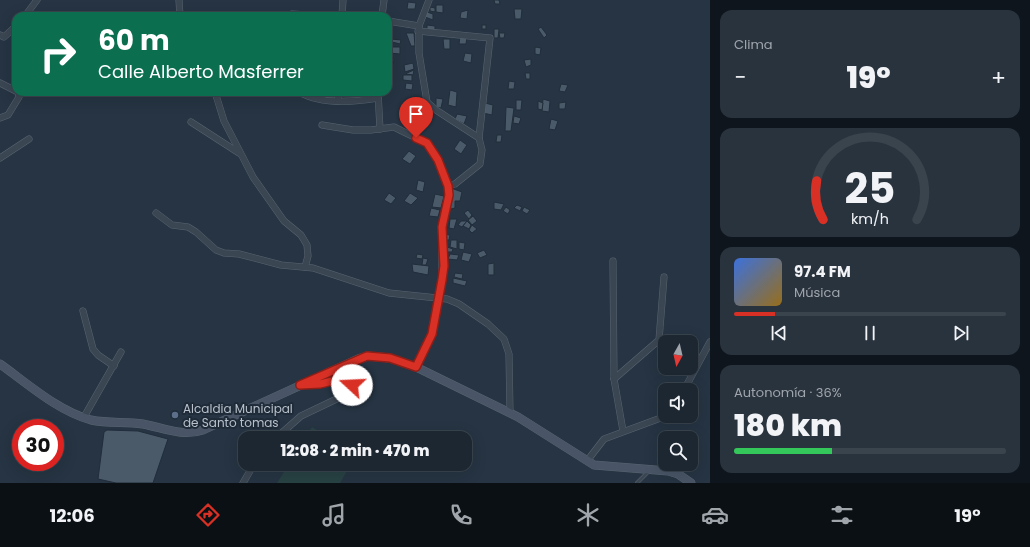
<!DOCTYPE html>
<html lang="es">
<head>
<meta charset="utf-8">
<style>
	:root { --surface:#1c2732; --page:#29333e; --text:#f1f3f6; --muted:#a0a5ac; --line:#3a444d; --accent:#d93025 }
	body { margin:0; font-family:Poppins,sans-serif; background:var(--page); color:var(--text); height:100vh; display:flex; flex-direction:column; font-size:15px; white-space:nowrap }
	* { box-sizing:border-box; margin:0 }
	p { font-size:13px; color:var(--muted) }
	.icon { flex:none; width:22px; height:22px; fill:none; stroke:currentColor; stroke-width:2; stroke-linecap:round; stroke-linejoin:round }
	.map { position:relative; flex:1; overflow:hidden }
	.side { display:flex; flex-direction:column; gap:10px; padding:10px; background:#0f151c; width:320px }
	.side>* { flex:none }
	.guide { position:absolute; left:12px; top:12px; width:380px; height:84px; border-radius:12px; box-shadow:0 4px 16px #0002,0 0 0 1px var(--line); background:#0b6e4f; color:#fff; overflow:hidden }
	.needle { width:26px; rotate:188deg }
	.controls { position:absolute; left:658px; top:335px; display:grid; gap:8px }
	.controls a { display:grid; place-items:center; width:40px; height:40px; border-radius:8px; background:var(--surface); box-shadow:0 4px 16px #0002,0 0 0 1px var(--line); font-size:20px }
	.speed { position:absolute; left:12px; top:419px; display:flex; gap:8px; font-size:20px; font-weight:700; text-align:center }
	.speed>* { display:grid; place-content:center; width:52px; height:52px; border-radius:50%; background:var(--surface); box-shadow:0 4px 16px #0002,0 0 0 1px var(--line); line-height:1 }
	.speed .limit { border:6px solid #d22; background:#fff; color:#111 }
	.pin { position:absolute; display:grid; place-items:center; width:34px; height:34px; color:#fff; margin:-41px -17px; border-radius:50% 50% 50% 0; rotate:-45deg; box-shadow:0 0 4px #0007 }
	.pin .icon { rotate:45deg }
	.me { position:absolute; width:44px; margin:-22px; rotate:290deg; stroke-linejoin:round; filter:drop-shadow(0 0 3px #0008) }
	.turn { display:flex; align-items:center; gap:14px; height:84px; padding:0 20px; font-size:18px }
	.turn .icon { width:52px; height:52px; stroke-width:2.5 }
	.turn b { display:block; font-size:28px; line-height:34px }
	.big { font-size:30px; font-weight:800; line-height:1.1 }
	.side .card { flex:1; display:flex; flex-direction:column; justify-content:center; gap:6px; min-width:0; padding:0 14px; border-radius:12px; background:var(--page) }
	.side .dial { align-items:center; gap:0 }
	.dial svg { height:104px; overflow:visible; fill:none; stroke:var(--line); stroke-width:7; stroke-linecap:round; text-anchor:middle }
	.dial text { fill:var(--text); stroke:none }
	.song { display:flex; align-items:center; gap:12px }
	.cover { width:48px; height:48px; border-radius:6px; background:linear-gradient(135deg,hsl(220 70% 55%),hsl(40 70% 35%)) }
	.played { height:4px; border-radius:2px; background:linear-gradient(90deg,var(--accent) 15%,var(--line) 15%) }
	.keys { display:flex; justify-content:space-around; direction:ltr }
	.heat { display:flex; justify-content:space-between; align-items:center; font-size:22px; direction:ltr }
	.charge { height:6px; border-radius:3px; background:linear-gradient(90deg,#34c759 36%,var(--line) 0) }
	.trip { position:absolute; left:238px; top:431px; width:234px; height:40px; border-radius:12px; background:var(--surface); box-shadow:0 4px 16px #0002,0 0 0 1px var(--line); font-weight:800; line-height:40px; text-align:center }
	.menu { display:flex; height:64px; justify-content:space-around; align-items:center; background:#0b1014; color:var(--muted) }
	.menu .icon { width:28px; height:28px }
	.menu .on { color:var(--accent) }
	.menu b { font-size:18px; color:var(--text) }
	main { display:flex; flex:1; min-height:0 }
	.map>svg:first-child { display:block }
	.green { fill:#284244 }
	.building { fill:#4a5a69; stroke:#212d3a }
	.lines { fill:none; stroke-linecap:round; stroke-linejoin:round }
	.lane-casing { stroke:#596470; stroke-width:4 }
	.street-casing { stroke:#596470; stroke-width:7 }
	.secondary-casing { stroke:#596470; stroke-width:9 }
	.lane { stroke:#3b4653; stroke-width:3 }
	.street { stroke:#3b4653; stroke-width:6 }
	.secondary { stroke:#495566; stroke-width:8 }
	.route-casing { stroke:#8d1f18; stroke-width:10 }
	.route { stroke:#d93025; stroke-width:7 }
	.service-dot { fill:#5c6f8a; stroke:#1f2b38; stroke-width:1.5 }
	.labels { text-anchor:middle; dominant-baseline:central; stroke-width:4; stroke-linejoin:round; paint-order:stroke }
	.poi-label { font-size:12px; fill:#b8c1cc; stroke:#1f2b38; text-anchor:start }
</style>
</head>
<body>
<main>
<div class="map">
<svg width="710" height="483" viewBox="0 0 710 483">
	<rect width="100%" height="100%" fill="#263443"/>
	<g class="green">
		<path d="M312,427L330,438H305Z"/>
		<path d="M289,464H351L340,483H277Z"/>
	</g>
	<g class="building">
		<path d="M494,0H499L500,4H495Z"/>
		<path d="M408,2L416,3L415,9H407Z"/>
		<path d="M436,5H443V13L436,12Z"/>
		<path d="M430,7L435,8V12L430,11Z"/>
		<path d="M514,9H522L521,19H515Z"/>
		<path d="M468,10L467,19L460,18L461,12Z"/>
		<path d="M427,12L433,14V20L425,17Z"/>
		<path d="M427,25L435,26V32L427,31Z"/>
		<rect x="482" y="25" width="4" height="4"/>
		<path d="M541,27L547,35L544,38L538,29Z"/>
		<path d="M494,29H499L498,38H494Z"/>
		<path d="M406,33H414L415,46H411Z"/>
		<path d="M499,33H505L504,38H500Z"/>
		<path d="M460,36L467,37L466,44H459Z"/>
		<path d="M391,39L401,40L400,44L392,42Z"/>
		<path d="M443,39H450V49H444Z"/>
		<path d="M388,47H400V54L389,53Z"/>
		<path d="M535,47L541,48L540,55L535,54Z"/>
		<path d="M465,53L472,54L471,63L463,61Z"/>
		<path d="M388,57L394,59L393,65H388Z"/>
		<path d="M531,59V65L526,67L524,60Z"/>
		<path d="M413,63L414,69L405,72L404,65Z"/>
		<path d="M414,70L413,75L406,74L407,73Z"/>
		<path d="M525,73H530V79H526Z"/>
		<path d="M403,75H412V81L403,80Z"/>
		<path d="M509,81L515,82L514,89H508Z"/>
		<path d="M406,83L413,84L412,90L405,89Z"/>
		<path d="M561,84L568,85L565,92L559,91Z"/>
		<path d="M450,90L457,92L456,107L448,105Z"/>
		<path d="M436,98L443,99L441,108L436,107Z"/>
		<path d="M543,99L550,101L549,112L542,111Z"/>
		<path d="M516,100H522L521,110H516Z"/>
		<path d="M538,101L543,103L542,110L538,109Z"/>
		<path d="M566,102L565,109H559V103Z"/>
		<path d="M485,103L493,105L492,115L483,113Z"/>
		<path d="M506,107L514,108L511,131H505Z"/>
		<path d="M457,114L467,116L464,124L455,119Z"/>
		<path d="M514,116L521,118L519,124L513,123Z"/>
		<path d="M551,119L558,121L555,130L549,129Z"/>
		<path d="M497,135H502L501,142H496Z"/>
		<path d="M460,140L467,145L461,154L454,149Z"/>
		<path d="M409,151L416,156L410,164L402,159Z"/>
		<path d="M418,180L425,182L423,192L416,190Z"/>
		<path d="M451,188L462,192L460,201H455V208L447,210Z"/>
		<path d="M389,193L396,198L391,204L384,200Z"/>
		<path d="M410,193L418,198L411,205L404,201Z"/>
		<path d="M435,194L444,196L441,208L432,207Z"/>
		<path d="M494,202L504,204L501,210L494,209Z"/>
		<path d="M517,205L522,207L520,211L514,208Z"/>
		<path d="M506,207L510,210L508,214L503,211Z"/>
		<path d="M524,207L530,210L527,214L522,211Z"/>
		<path d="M431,208L440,210L438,217L429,216Z"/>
		<path d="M468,210L472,215L469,219L464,213Z"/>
		<path d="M473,216L477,221L472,225L468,220Z"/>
		<path d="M450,219H457L454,229L449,228Z"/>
		<path d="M461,221H467L462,227L458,225Z"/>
		<path d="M467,221L471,225L469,229L463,226Z"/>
		<path d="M472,225L477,229L472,233L469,230Z"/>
		<path d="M444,234L450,235L449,240H445Z"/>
		<path d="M451,240H457V249L450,247Z"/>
		<path d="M459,242L465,243L464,250L459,249Z"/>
		<path d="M444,246L453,249L452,252H445Z"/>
		<path d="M484,250L487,255L480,258L477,253Z"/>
		<path d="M463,252L472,254L469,262L461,260Z"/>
		<path d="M417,254L423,255L422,259L416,258Z"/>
		<path d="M450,254L459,255L457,260L448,259Z"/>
		<path d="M423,258L428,259L426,265H422Z"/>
		<path d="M494,263V275H488V264Z"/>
		<path d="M412,264L429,266L428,275L413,272Z"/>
		<path d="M455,273L463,274L462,279L454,277Z"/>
		<path d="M453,278L467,281L465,286L453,283Z"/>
		<path d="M107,430L138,431L168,439L153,483H116L98,479L104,432Z"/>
	</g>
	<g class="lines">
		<defs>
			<path id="lane" d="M637,483L649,471"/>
			<g id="street">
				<path d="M179,0L180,16"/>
				<path d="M292,14L326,16"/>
				<path d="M25,16L37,0"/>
				<path d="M342,16L343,0"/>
				<path d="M382,16L384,0"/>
				<path d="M388,21L419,26V53L427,102L436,110L479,138L482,150L480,164L455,184L448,186"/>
				<path d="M419,26L429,0"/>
				<path d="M418,31L490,38L479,138"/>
				<path d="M0,35L4,37L16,26"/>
				<path d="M0,83L16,91"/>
				<path d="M215,92L224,121L253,177L284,221L301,235L307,245L308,256L305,267"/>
				<path d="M299,92C321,105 354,102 378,98"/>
				<path d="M378,92L380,129"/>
				<path d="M338,101V92"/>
				<path d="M0,118L8,115L19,97L18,92"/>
				<path d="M191,122L239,153"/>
				<path d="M322,125L353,130H371L394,127L404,132L427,143L438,160L448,186L449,195L442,227V279L432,334L416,367"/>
				<path d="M0,158L29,139"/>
				<path d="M156,213L172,225L188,227L196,232L216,250L224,253L239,254L281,265L313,268L389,293L447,299L459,304L488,324L504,339L509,354L510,413"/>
				<path d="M613,261L614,379L623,431"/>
				<path d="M83,311L93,349L98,355L114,366"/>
				<path d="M614,379L659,340L664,277"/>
				<path d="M684,390L710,342"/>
				<path d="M84,417L121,352"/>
				<path d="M276,438L301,416L345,395L351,389L352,380C344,375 318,384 306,385"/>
				<path d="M587,461L604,439L666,416"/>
				<path d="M243,483L254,464"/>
			</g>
			<path id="secondary" d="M0,364C28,384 58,411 91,420C109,424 126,421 143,424C164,428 182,437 203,430L358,359L367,356L390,358L416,367L518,417L594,465L668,471L678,474L691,483"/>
		</defs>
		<use href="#lane" class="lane-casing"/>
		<use href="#street" class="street-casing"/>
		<use href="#secondary" class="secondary-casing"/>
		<use href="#lane" class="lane"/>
		<use href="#street" class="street"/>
		<use href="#secondary" class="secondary"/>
	</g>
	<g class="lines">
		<defs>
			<path id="route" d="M352,385V380L345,378L320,384L300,385L367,356L390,358L416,367L432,334L442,280L444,266L442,227L449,195L448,186L438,160L427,143L416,138"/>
		</defs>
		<use href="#route" class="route-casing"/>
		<use href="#route" class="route"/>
	</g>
	<circle class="service-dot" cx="175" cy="415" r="4"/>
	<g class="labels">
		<g class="poi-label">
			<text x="183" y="408">Alcaldia Municipal<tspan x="183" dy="14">de Santo tomas</tspan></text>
		</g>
	</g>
</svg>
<div class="controls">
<a><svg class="needle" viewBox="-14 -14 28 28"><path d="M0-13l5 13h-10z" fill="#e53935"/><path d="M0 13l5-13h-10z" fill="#a0a5ac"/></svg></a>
<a><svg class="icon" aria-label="sound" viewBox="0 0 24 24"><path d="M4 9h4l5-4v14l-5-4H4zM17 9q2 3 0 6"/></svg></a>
<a><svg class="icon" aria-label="search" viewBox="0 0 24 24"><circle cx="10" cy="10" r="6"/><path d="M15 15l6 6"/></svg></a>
</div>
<div class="speed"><div class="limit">30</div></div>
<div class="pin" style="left:416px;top:138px;background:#d93025"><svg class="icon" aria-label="arrive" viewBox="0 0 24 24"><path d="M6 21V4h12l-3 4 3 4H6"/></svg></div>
<svg class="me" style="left:352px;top:385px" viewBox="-20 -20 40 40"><circle r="19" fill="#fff"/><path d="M0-13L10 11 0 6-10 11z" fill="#d93025"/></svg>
<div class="trip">12:08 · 2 min · 470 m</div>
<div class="guide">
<div class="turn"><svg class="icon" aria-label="right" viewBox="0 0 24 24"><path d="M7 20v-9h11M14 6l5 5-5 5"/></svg><div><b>60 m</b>Calle Alberto Masferrer</div></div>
</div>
</div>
<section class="side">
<div class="card"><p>Clima</p>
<div class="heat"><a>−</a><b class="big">19°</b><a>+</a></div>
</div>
<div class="card dial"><svg viewBox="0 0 100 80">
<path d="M14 69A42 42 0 1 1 86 69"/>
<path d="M14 69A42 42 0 0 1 9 39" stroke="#d93025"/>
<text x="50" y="56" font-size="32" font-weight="700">25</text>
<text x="50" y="72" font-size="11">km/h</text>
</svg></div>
<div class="card">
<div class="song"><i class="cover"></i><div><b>97.4 FM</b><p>Música</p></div></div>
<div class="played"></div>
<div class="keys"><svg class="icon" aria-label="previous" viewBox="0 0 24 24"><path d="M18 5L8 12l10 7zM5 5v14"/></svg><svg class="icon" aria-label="pause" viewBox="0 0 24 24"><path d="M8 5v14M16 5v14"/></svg><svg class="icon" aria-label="next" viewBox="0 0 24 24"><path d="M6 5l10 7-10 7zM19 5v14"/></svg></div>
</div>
<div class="card"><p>Autonomía · 36%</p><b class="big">180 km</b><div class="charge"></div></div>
</section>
</main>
<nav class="menu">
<b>12:06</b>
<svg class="icon on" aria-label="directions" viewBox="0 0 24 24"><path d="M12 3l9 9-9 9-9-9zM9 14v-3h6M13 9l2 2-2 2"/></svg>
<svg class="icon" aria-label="music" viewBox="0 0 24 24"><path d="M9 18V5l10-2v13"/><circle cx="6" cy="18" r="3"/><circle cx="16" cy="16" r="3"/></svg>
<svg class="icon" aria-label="phone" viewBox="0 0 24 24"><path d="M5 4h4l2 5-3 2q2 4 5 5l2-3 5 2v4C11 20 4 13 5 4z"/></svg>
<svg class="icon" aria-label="climate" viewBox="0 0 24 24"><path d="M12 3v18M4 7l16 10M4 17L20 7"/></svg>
<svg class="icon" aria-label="car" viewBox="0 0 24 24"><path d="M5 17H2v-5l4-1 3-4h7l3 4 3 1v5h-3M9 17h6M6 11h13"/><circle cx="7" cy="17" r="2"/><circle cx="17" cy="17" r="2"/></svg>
<svg class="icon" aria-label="filters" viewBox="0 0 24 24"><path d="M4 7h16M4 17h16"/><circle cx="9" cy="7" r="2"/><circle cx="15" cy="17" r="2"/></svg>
<b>19°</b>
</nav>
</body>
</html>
